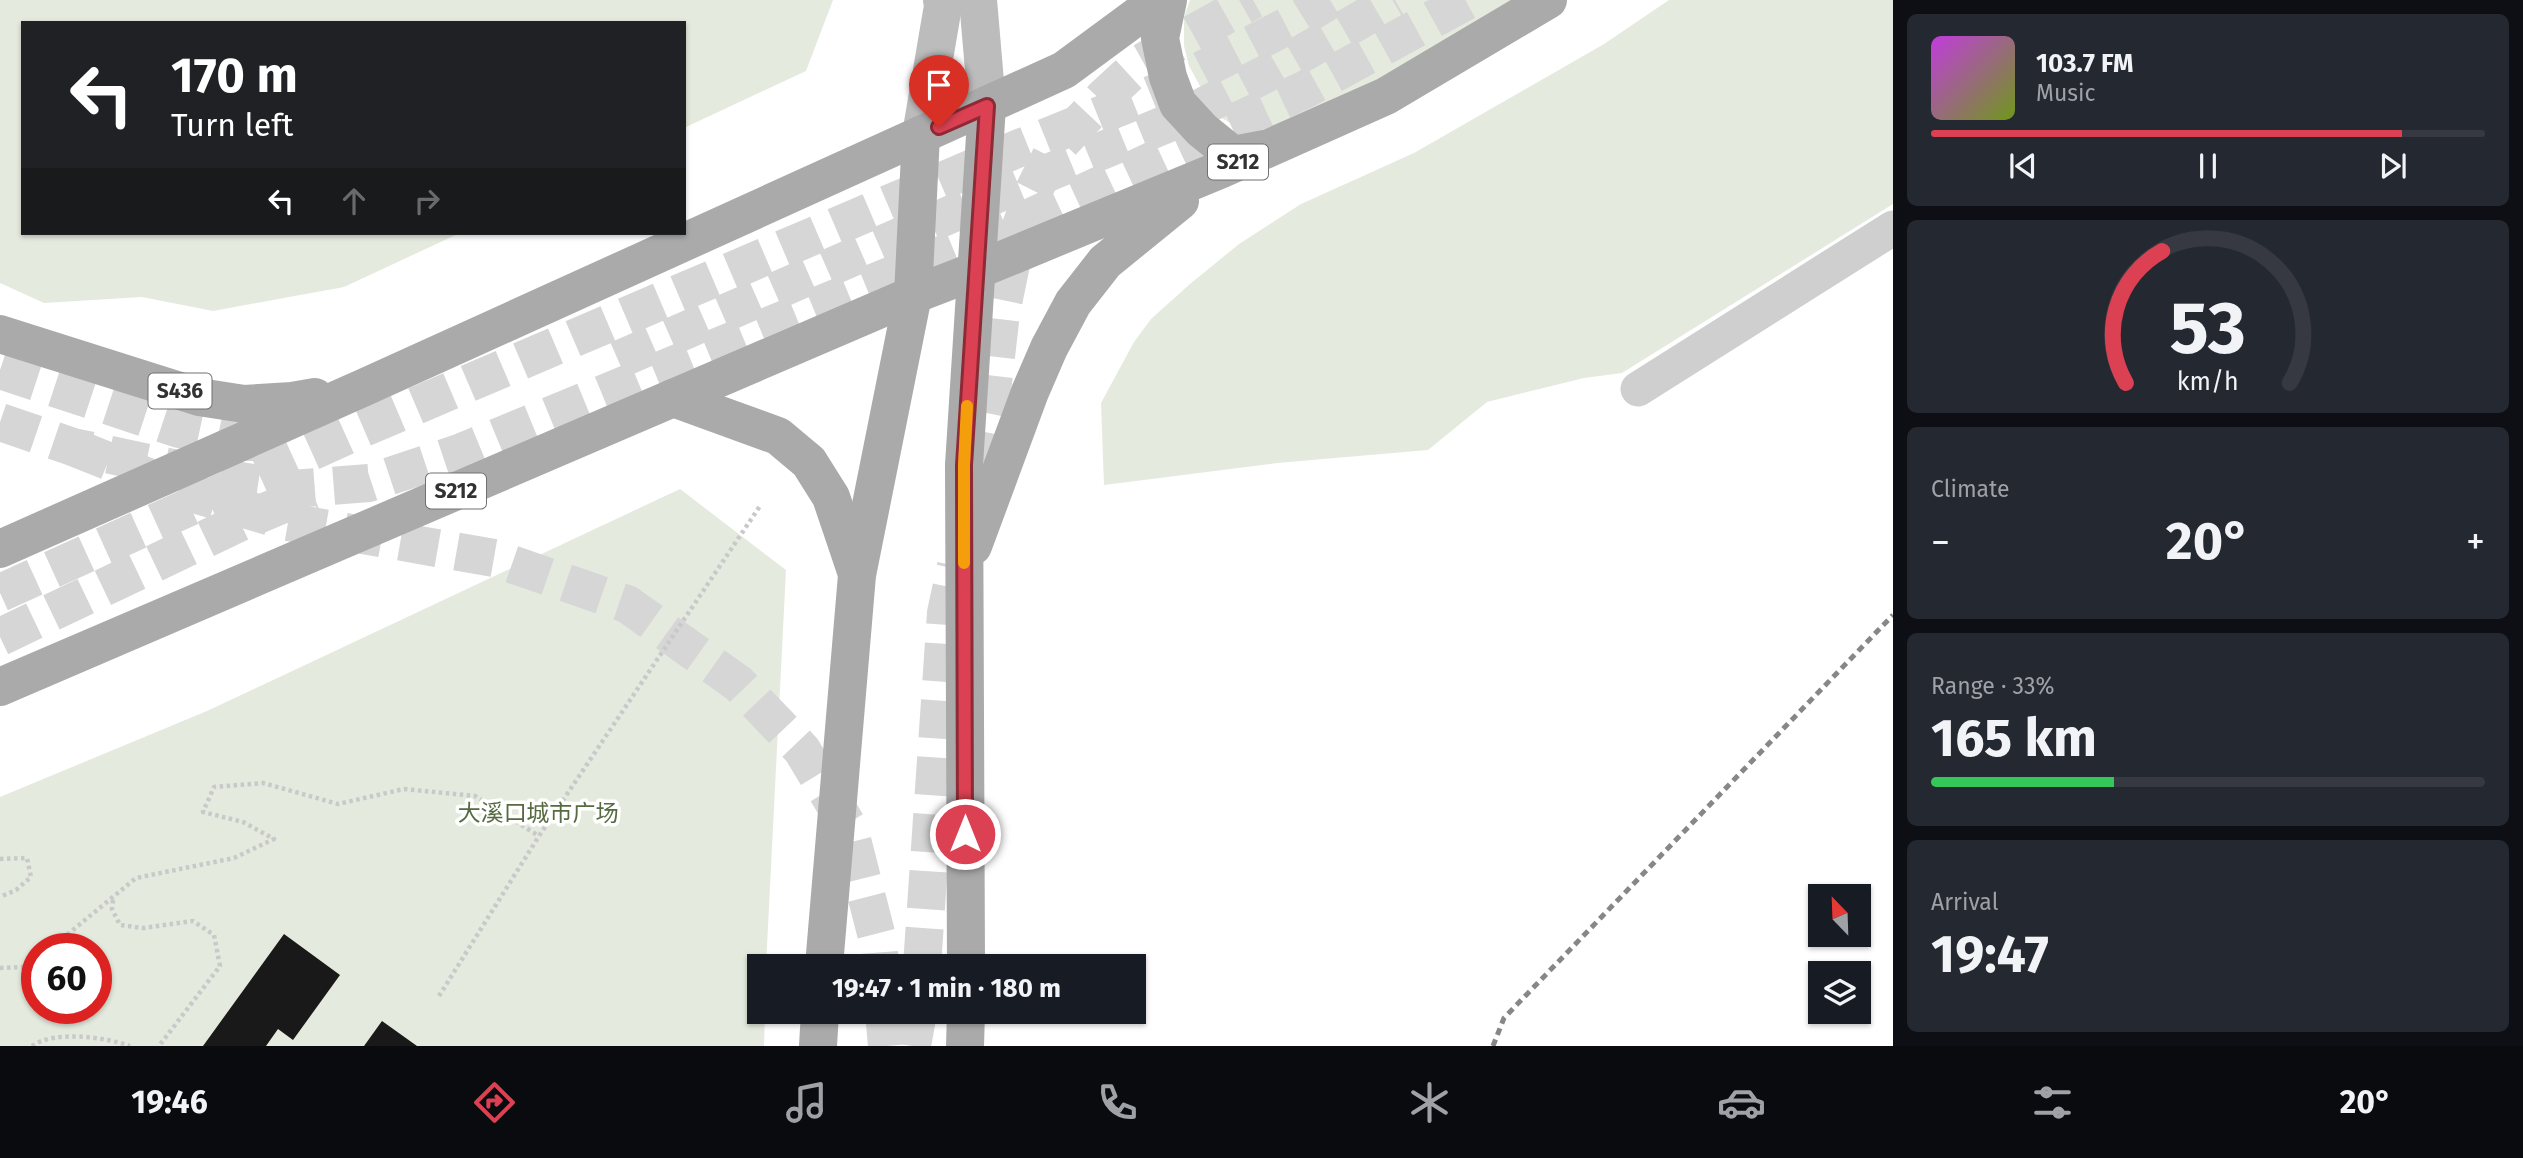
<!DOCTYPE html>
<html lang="en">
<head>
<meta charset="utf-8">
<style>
	:root { --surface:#171b24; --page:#242831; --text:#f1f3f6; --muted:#9ea1a6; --line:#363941; --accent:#db4152 }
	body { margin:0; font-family:"Fira Sans","Noto Sans SC",sans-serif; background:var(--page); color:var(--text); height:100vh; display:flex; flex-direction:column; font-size:26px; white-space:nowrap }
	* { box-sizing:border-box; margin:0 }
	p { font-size:23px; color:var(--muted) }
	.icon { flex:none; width:38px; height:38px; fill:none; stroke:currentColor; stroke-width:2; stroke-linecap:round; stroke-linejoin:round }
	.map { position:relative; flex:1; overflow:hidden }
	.drawer { display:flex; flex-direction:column; gap:14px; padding:14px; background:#0d0f14; width:630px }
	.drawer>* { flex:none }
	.top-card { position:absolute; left:21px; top:21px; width:665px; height:214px; border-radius:0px; box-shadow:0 2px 5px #0004; background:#202124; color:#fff; overflow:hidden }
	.needle { width:46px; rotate:337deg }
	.buttons { position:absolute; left:1808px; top:884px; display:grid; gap:14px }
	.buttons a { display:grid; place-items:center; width:63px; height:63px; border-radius:0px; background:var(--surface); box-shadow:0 2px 5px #0004; font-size:35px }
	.speed { position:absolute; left:21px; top:933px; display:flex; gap:14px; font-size:35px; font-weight:700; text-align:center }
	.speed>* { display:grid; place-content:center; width:91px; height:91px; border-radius:50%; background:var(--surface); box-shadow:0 2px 5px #0004; line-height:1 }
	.speed .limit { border:10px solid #d22; background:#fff; color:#111 }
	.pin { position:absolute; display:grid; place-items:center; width:60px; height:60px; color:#fff; margin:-72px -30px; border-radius:50% 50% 50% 0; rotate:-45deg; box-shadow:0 0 7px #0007 }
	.pin .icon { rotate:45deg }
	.me { position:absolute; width:77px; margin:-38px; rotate:0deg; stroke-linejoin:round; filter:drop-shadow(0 0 5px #0008) }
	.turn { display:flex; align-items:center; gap:24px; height:147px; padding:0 35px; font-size:32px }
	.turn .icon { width:91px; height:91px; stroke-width:2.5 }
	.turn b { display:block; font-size:49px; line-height:60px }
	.lanes { display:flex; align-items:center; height:66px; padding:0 35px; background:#0003; justify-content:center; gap:35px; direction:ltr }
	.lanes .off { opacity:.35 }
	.big { font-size:52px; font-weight:700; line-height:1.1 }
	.drawer .card { flex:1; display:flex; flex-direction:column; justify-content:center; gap:10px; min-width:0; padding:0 24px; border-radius:10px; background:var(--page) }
	.drawer .dial { align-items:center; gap:0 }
	.dial svg { height:182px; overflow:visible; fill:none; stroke:var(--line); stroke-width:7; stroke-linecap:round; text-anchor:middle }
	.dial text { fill:var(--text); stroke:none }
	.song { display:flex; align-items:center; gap:21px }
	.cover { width:84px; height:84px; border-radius:10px; background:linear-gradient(135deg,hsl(290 70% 55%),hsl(80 70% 35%)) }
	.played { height:7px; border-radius:4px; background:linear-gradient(90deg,var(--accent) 85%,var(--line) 85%) }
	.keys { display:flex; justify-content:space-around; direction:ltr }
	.heat { display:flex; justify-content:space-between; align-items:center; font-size:38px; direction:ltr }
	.charge { height:10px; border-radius:5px; background:linear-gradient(90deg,#34c759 33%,var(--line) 0) }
	.trip { position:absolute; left:747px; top:954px; width:399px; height:70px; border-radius:0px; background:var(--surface); box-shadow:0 2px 5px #0004; font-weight:700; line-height:70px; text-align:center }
	.tab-bar { display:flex; height:112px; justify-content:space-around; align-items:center; background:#090b0e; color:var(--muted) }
	.tab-bar .icon { width:49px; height:49px }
	.tab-bar .active { color:var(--accent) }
	.tab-bar b { font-size:32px; color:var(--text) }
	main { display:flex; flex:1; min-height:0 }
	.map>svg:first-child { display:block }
	.green { fill:#e5eade; fill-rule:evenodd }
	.building { fill:#191919 }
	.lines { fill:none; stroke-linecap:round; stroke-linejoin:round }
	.primary-tunnel { stroke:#d6d6d6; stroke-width:38; stroke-dasharray:38 19; stroke-linecap:butt }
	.highway-tunnel { stroke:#d6d6d6; stroke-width:38; stroke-dasharray:38 19; stroke-linecap:butt }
	.path { stroke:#c9c9c9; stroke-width:4.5; stroke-dasharray:3.5 3.5; stroke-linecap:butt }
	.street { stroke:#cfcfcf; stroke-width:35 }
	.secondary { stroke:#bcbcbc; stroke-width:38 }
	.primary { stroke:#aaa; stroke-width:38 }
	.rail { stroke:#878787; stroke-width:5; stroke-dasharray:7 5; stroke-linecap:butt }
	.route-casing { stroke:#8e2a35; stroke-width:18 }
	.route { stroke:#db4152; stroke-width:12 }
	.slow { stroke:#f59e0b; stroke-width:12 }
	.labels { text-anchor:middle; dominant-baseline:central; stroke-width:7; stroke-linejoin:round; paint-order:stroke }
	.shield { fill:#fff; stroke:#707070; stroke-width:2 }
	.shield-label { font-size:21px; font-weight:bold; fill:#323232 }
	.park-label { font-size:23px; fill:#566b41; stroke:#fff }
</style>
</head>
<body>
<main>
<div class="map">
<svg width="1893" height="1046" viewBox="0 0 1893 1046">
	<rect width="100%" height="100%" fill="#fff"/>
	<g class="green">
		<path d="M0,0H833L806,71L684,128V23H23V233H460L344,287L213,311L142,297L44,303L0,283Z"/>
		<path d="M1190,0H1511L1468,38L1277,128L1243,130L1216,115L1189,66L1184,46V17Z"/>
		<path d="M1669,0H1893V204L1622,373L1584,378L1487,402L1428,450L1277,463L1104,485L1101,403L1134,342L1151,319L1190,284L1239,244L1301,204L1414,153L1604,44Z"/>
		<path d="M680,489L786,570L766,966H760V1012H765L764,1046H0V797L207,711ZM37,948H96V1008H37Z"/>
	</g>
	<g class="building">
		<path d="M284,934L340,975L293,1040L278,1029L266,1046H203Z"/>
		<path d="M382,1021L417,1046H364Z"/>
	</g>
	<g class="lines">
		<g class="primary-tunnel">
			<path d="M73,447L181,490L288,522L494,558L627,604L739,684L802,750L849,828L878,941L880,966"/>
			<path d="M976,469L992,391L1001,313L1016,240L1033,192L1054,150L1103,98L1141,63L1253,0"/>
			<path d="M922,966L946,613L956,566"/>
			<path d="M884,1012L887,1046"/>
			<path d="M912,1046L918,1012"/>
		</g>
		<g class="highway-tunnel">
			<path d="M618,360L1004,191L1181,118L1277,68L1395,0"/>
			<path d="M0,370L179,429L240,442H260"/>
			<path d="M0,422L73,447L215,477L292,489L369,483L459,453L1014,225L1306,89L1468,0"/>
			<path d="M0,593L359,430L1017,149L1165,89L1293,23L1330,0"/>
			<path d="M0,637L243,521L312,492"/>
		</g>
		<g class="path">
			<path d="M0,859L27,858L31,877L16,890L0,897"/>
			<path d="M113,900L112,909L120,925L143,928L193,921L214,935L220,966L159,1046"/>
			<path d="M51,948L136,878L234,858L274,839L243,822L203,812L214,787L263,783L338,804L404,789L475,796L539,836"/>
			<path d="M0,968L27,967L37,960"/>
			<path d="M439,996L539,836L760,506"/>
			<path d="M32,1046C54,1030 105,1037 130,1046"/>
		</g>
		<path class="street" d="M1638,389L1893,228"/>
		<g class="secondary">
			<path d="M978,0L987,105"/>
			<path d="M921,135L943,6L942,0"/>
		</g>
		<g class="primary">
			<path d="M1168,0L1160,38L1168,77L1178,104L1202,130L1233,155L1265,149"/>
			<path d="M0,334L199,397L244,404L292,401L315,397"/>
			<path d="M673,398L778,436L809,462L831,497L857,574"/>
			<path d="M973,546L1030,392L1049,348L1073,303L1105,262L1180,201"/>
			<path d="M0,549L365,387L1064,70L1159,0"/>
			<path d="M0,687L913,295L975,271L1222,169L1386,96L1548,0"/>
			<path d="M824,966L857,575L913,295L921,135"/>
			<path d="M966,966L964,465L987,105"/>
			<path d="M818,1046L820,1012"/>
			<path d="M965,1046L966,1012"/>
		</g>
		<path class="rail" d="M1493,1046L1504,1018L1893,615"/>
	</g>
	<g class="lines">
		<defs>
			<path id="route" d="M939,127L987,106L964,465L965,834"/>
		</defs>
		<use href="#route" class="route-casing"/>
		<use href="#route" class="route"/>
		<path class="slow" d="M964,563V465L967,406"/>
	</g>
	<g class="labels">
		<g class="shield">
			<rect x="1208" y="144.5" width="60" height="35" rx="5"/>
			<rect x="148.5" y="373.5" width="63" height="35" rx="5"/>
			<rect x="426" y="473.5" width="60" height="35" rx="5"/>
		</g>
		<g class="shield-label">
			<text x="1238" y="162">S212</text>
			<text x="180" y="391">S436</text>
			<text x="456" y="491">S212</text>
		</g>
		<g class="park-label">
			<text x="538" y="813">大溪口城市广场</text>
		</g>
	</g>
</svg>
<div class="buttons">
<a><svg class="needle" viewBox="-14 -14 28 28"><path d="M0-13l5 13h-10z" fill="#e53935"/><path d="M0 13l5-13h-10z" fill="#9ea1a6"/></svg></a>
<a><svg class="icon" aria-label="layers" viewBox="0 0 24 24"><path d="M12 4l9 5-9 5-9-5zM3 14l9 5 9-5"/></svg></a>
</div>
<div class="speed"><div class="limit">60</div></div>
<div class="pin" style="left:939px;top:127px;background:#d93025"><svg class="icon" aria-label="arrive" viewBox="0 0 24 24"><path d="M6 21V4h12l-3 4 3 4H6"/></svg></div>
<svg class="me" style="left:965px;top:834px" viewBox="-20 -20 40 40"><circle r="17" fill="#db4152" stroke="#fff" stroke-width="3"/><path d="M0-11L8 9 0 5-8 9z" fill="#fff"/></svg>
<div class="trip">19:47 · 1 min · 180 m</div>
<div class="top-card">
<div class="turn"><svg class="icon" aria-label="left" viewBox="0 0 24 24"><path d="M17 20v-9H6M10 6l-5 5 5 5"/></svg><div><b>170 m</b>Turn left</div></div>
<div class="lanes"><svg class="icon" aria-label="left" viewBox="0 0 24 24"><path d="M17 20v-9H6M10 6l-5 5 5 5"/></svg><svg class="icon off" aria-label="ahead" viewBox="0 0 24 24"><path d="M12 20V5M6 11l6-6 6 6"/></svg><svg class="icon off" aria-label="right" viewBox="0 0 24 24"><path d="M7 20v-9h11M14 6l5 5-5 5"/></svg></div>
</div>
</div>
<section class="drawer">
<div class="card">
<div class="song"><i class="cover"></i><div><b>103.7 FM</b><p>Music</p></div></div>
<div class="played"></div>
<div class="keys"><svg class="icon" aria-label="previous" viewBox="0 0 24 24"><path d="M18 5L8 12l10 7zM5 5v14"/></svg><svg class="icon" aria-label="pause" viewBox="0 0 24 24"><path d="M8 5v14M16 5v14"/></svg><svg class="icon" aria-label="next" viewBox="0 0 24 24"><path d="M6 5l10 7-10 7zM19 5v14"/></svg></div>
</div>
<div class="card dial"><svg viewBox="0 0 100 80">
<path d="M14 69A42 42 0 1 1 86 69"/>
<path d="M14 69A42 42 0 0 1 30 11" stroke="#db4152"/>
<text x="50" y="56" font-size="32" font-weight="700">53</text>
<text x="50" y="72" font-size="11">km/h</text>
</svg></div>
<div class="card"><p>Climate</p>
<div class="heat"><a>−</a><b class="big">20°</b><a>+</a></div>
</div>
<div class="card"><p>Range · 33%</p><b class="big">165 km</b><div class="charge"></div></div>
<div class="card"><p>Arrival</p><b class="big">19:47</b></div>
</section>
</main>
<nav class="tab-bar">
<b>19:46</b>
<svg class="icon active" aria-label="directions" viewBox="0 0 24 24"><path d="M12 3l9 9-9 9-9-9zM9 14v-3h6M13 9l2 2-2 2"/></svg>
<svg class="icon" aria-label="music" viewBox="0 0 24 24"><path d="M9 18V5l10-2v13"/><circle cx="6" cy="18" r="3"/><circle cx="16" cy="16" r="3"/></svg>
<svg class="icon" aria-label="phone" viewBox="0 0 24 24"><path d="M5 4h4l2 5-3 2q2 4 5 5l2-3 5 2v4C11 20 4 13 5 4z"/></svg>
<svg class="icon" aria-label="climate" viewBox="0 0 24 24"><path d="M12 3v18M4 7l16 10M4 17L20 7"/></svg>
<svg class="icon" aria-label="car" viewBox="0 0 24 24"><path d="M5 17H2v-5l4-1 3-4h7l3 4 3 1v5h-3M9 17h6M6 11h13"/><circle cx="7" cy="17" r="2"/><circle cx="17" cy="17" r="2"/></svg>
<svg class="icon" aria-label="filters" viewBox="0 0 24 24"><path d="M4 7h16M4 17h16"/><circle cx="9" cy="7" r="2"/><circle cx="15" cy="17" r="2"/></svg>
<b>20°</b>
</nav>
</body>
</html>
